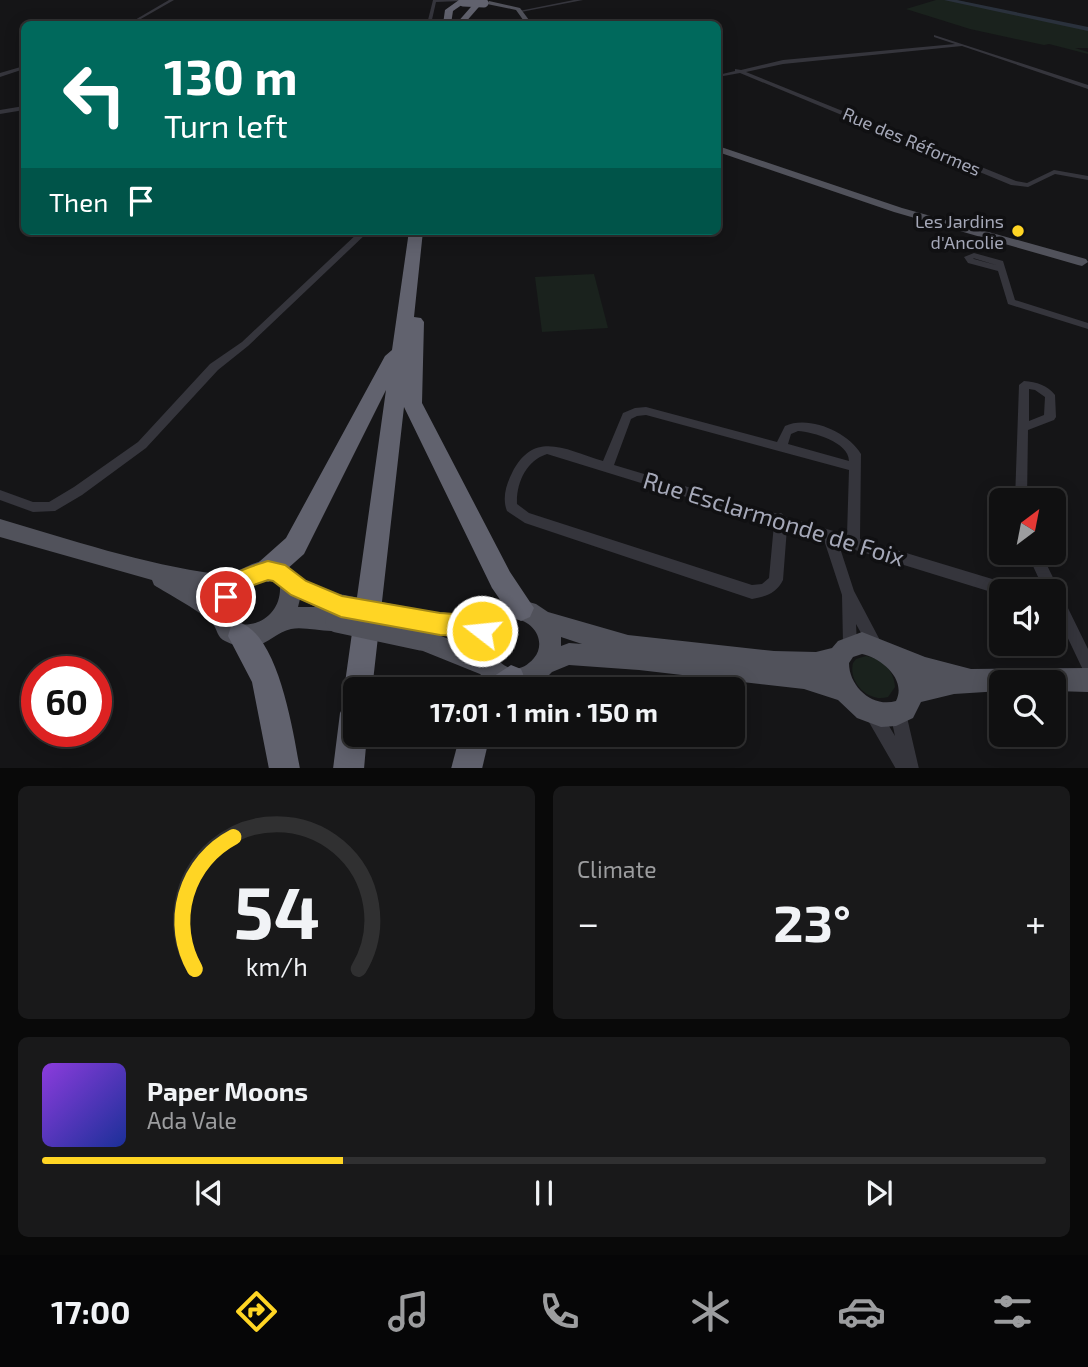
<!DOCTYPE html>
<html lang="en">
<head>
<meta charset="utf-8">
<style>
	:root { --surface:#101011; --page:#19191a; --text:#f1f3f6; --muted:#9c9d9f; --line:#303031; --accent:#ffd524 }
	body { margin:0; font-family:"Exo 2",sans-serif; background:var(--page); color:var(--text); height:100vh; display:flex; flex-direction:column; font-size:26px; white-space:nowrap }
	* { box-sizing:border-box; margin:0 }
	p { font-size:23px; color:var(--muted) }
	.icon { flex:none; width:38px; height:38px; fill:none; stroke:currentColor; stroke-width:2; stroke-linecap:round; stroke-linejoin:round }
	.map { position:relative; height:768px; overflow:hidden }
	.details { display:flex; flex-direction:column; gap:18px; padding:18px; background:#090909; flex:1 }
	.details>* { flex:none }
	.hud { position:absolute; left:21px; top:21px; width:700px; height:214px; border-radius:10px; box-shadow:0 4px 18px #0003,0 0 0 2px var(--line); background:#00695c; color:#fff; overflow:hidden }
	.needle { width:46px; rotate:32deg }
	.controls { position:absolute; left:989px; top:488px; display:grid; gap:14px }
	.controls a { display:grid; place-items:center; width:77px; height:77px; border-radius:10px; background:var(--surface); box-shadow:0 4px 18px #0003,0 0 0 2px var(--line); font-size:35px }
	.speed { position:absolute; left:21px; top:656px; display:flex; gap:14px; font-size:35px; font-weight:700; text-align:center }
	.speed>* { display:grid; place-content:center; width:91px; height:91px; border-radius:50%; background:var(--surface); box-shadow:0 4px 18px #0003,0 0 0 2px var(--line); line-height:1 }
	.speed .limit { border:10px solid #d22; background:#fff; color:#111 }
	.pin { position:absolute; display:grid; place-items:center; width:60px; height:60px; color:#fff; margin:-30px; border:4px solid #fff; border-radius:50%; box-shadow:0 2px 7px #0007 }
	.me { position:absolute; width:77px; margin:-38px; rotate:286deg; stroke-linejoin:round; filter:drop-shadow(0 0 5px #0008) }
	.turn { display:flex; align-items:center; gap:24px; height:147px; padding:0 28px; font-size:32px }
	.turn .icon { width:91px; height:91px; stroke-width:2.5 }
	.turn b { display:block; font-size:49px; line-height:60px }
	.then { display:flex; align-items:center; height:66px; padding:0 28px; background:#0003; gap:14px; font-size:26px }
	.big { font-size:52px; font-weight:700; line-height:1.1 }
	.details .tile { flex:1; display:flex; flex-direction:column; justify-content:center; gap:10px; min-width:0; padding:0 24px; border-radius:10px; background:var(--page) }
	.details .dial { align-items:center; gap:0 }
	.dial svg { height:182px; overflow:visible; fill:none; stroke:var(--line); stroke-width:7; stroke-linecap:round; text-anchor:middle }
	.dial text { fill:var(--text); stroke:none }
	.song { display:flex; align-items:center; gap:21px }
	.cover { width:84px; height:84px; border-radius:10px; background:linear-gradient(135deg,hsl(270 70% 55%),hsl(230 70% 35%)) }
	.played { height:7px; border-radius:4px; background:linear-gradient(90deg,var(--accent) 30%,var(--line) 30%) }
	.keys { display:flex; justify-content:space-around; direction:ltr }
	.heat { display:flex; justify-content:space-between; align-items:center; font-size:38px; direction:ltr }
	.details .tiles { flex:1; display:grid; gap:18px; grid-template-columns:1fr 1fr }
	.tile:last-child { grid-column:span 2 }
	.trip { position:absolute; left:343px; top:677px; width:402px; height:70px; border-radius:10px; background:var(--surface); box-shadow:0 4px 18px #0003,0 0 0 2px var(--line); font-weight:700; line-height:70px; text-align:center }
	.dock { display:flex; height:112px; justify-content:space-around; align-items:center; background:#060607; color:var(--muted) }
	.dock .icon { width:49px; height:49px }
	.dock .on { color:var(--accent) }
	.dock b { font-size:32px; color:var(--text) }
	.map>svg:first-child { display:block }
	.green { fill:#1a221d }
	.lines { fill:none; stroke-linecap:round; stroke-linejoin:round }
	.river { fill:#2a313c; fill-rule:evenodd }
	.street { fill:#35353c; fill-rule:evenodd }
	.primary { fill:#51525b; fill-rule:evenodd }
	.highway { fill:#61626e; fill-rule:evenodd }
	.primary-bridge { stroke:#51525b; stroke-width:23 }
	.highway-bridge { stroke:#61626e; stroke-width:9 }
	.route { fill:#ffd524; stroke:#a68a17; stroke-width:2 }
	.poi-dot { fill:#ffd524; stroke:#101012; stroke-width:2.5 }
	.labels { text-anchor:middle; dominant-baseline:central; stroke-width:7; stroke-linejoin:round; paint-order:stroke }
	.far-street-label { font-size:18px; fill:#a5a8b8; stroke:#101012 }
	.far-poi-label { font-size:18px; fill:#a5a8b8; stroke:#101012; text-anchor:end }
	.near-street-label { font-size:24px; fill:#a5a8b8; stroke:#101012 }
</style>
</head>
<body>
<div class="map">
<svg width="1088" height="769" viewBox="0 0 1088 769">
	<rect width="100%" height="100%" fill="#151517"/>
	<g class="green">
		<path d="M936,0H956L1088,28L1059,24L1088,30V48H1075L1088,52V54L1049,44L1044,45L970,29L906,9Z"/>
		<path d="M594,274L608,328L542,332L535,277Z"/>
		<path d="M866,656C883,659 894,671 895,687L888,697C869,703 848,683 853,663L856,659Z"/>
	</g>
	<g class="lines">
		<path class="river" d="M944,0H957L1088,27V31Z"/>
		<g class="street">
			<path d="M169,0H174L132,24H128Z"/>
			<path d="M433,0H460L461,1L436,2L431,24H427Z"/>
			<path d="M574,0H583L521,12L519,11Z"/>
			<path d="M934,35L1088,85V89L962,46L783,64L746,72L1016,181L1027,183L1054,170L1088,176V180L1055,174L1028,187L1011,185L740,73L718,77V75L735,71V69L741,70L783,60L955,44L934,37Z"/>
			<path d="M24,66V69L0,77V73Z"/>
			<path d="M24,106V110L0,114V110Z"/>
			<path d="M360,231H369L248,346L218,370L146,448L82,495L55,511L33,512L0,500V490L33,502H49L74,487L138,442L210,364L242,342Z"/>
			<path d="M974,253L1003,261L1015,300L1088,323V329L1008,304L998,271L968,263L964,257ZM973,258L996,265L974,259Z"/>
			<path d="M1024,381C1037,382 1047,385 1055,395L1056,417L1054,420L1028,430L1027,500H1015L1019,385ZM1029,389L1035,390L1045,397L1044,415L1029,421Z"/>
			<path d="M646,407L777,442L785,426C809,415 848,432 861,454L860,539L1012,585L1017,587L1019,592H1001V595L839,545L854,591L883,646L881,651L876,653L871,651L856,624L857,644L855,649L850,651L845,649L843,644L842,595L824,540L787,528L783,580C777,593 765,597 752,599L525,523L507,511C502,498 506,485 512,473C534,429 566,450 603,461L623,413L635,408ZM646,415L849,470L847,535L786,517L781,513L778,514L614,465L631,419L637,416ZM798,431C813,432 849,442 849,461L788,444L791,434ZM547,454L774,524L769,578L762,584L752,585L529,513L517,504C516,483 526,461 547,454Z"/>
			<path d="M1027,553H1041L1088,649V673L1083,670L1054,609V592H1045Z"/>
			<path d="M898,705L904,707L906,713L919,769H896L866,717L868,711L874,709L880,711L895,736L890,713L892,707Z"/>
		</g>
		<g class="primary">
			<path d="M489,1L520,8L532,24H526L516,10L487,4Z"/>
			<path d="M718,146L902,208L1086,259L1088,262L1082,266L1078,265L894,212L718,152Z"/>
			<path d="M0,519C71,540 143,564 217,574C237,577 254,557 273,561C285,563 290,572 300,577C315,587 332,592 349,599L352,606L345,615L348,621L345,629C329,635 308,626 291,629C277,632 267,645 252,647C243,648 233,645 225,641C217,637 218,631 213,624C206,614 166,593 154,585L152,580L0,537ZM272,580L280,587C281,611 261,628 238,624L233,619C234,598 250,580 272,580ZM199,590L218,594L215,600ZM300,599L316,607H298Z"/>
			<path d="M518,599L536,604L548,612L628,635L774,651L816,652L832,648L838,641L862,632L925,657L971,669L1088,668V692L1054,691V682H1001V691L954,694L921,702L913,718L896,726L881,727L857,718L838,700L804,689L639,670L569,665L552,672L543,681L528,688L506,690L490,683L480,674L413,647L410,639L417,630L413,622L416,614C434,607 453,617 472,614C489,612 500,598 518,599ZM515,619C534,621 547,642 534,658C503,695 466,624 515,619ZM436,634L470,637L469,647ZM561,637L582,644L569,643L561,646ZM862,654C881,658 907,679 896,701C873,708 849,687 849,663L853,657Z"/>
		</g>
		<g class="highway">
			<path d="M459,0L466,2L453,11L451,24H443L445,10Z"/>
			<path d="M477,0H485L464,24H456Z"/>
			<path d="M409,231H423L414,317L421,318L424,322L422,403L510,572L534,608L530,617L521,621L512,617L492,588L404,407L372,690H355V735H367L364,769H333L340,713L345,703L349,701L344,690L386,390L304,554L277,578L268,582L259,578L256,570L259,562L286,538L385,356L392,350Z"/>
			<path d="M241,623C279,638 293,731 300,769H269L252,682L228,636L231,626Z"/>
			<path d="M511,665L521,669L525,679L521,689L484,690L488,680Z"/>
			<path d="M460,735H490L482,769H451Z"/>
		</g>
		<g class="primary-bridge">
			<path d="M341,606L424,622"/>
			<path d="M337,621L421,639"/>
		</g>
		<path class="highway-bridge" d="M463,2L484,3"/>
	</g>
	<path class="route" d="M268,561L285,565L306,581L342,596L440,613L469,615L488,610L496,613L499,621L490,639L482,642L473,636L440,635L341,617L291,595L273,581L268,580L248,587L233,604L226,607L218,604L215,597C225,573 246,568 268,561Z"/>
	<circle class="poi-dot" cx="1018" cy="231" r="7"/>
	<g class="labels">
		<g class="far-street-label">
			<text transform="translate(912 141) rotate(23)">Rue des Réformes</text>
		</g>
		<g class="far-poi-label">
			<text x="1004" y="221">Les Jardins<tspan x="1004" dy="21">d'Ancolie</tspan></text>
		</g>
		<g class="near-street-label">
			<text transform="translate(774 518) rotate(17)">Rue Esclarmonde de Foix</text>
		</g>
	</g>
</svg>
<div class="controls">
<a><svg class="needle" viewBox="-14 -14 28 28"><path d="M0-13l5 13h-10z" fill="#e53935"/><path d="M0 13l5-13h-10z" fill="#9c9d9f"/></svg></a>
<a><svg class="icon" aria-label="sound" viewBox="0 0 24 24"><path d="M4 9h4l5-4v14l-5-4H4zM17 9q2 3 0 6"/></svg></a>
<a><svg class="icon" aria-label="search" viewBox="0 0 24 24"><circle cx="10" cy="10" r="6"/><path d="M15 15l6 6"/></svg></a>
</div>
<div class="speed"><div class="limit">60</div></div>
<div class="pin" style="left:226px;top:597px;background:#d93025"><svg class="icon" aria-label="arrive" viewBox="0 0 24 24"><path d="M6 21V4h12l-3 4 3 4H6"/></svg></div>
<svg class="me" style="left:482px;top:631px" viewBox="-20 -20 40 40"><circle r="17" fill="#ffd524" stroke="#fff" stroke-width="3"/><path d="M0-11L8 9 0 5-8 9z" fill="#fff"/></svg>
<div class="trip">17:01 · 1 min · 150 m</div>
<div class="hud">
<div class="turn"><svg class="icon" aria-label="left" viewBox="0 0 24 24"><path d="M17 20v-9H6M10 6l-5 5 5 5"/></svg><div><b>130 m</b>Turn left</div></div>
<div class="then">Then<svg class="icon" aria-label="arrive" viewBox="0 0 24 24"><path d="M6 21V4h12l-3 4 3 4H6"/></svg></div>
</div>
</div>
<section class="details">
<div class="tiles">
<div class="tile dial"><svg viewBox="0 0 100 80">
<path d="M14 69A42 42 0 1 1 86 69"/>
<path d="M14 69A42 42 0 0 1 31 11" stroke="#ffd524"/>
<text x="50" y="56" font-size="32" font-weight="700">54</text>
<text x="50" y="72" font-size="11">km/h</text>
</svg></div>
<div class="tile"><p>Climate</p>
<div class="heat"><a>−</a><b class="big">23°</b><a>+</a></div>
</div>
<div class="tile">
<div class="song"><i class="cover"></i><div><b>Paper Moons</b><p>Ada Vale</p></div></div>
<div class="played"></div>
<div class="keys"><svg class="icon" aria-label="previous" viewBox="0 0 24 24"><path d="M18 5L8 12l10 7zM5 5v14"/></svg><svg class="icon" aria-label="pause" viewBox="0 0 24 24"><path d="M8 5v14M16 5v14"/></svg><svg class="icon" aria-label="next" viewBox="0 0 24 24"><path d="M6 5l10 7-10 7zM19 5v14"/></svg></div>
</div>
</div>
</section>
<nav class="dock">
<b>17:00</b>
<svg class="icon on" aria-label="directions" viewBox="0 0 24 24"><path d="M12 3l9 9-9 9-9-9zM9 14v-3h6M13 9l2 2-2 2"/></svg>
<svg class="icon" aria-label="music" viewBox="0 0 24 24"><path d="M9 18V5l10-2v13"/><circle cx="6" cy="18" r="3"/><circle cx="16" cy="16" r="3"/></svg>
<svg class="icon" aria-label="phone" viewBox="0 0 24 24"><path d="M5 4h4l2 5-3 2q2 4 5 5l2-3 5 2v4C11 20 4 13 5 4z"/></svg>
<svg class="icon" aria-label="climate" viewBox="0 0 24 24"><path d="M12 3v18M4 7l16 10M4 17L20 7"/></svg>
<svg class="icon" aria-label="car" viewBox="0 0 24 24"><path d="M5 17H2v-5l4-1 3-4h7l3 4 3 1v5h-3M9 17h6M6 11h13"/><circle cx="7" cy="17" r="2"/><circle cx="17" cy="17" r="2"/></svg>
<svg class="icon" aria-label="filters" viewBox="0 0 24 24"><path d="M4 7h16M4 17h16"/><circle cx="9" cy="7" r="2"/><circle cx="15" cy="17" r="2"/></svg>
</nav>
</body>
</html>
